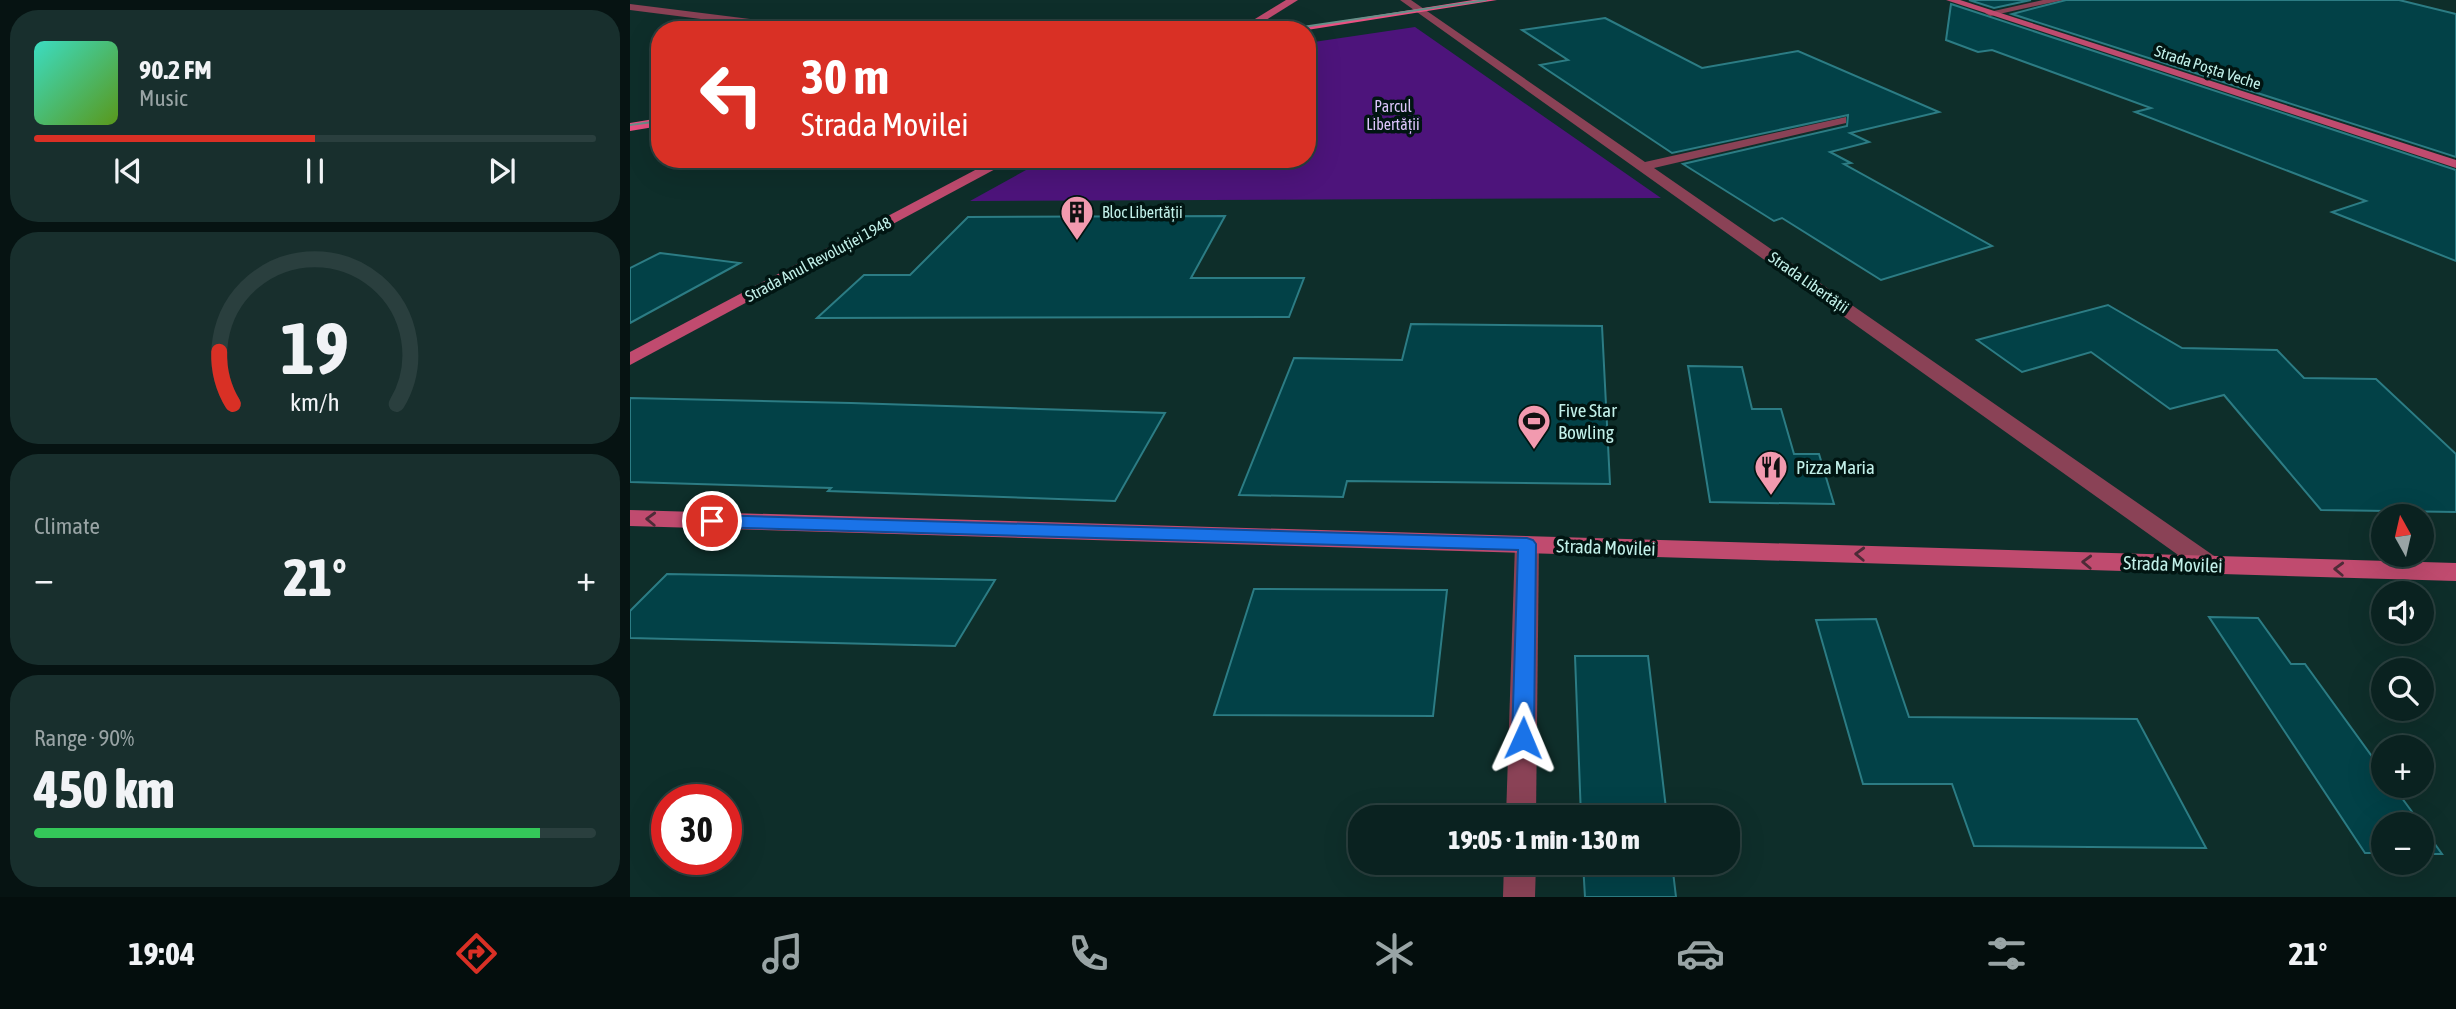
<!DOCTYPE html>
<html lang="en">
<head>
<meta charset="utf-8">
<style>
	:root { --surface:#0a2220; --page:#182f2d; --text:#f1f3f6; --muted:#99a4a5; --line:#2a3f3e; --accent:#d93025 }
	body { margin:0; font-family:"Asap Condensed",sans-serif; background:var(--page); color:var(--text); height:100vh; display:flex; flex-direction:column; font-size:26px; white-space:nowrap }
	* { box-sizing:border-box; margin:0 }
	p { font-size:23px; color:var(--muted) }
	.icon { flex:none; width:38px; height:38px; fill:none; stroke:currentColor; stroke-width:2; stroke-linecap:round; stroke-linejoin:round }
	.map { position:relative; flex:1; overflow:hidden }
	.drawer { display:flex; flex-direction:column; gap:10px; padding:10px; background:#061312; width:630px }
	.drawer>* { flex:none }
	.top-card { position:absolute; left:21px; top:21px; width:665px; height:147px; border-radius:28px; box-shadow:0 7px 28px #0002,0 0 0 2px var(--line); background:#d93025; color:#fff; overflow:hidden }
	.needle { width:46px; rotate:352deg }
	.controls { position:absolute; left:1741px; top:504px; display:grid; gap:14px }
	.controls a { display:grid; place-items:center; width:63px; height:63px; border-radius:50%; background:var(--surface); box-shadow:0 7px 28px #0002,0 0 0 2px var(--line); font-size:35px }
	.speed { position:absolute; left:21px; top:784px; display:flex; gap:14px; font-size:35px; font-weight:700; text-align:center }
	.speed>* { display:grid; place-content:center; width:91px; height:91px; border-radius:50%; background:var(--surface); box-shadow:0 7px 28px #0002,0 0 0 2px var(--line); line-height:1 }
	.speed .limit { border:10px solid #d22; background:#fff; color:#111 }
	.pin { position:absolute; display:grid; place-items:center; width:60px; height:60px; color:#fff; margin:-30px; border:4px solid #fff; border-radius:50%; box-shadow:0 2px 7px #0007 }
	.me { position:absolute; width:77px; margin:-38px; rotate:1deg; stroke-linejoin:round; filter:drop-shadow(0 0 5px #0008) }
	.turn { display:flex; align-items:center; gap:24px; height:147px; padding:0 35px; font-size:32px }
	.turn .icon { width:91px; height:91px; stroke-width:2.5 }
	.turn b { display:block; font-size:49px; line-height:60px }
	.big { font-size:52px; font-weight:800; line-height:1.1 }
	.drawer .widget { flex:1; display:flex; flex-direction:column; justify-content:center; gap:10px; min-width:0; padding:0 24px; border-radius:28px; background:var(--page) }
	.drawer .dial { align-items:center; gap:0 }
	.dial svg { height:182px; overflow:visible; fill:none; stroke:var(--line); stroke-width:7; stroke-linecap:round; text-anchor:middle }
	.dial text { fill:var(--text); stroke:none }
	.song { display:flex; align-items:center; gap:21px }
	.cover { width:84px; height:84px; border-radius:10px; background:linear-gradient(135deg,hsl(170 70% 55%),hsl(90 70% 35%)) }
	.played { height:7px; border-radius:4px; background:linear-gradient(90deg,var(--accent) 50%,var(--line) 50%) }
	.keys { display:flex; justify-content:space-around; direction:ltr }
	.heat { display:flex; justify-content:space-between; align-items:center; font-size:38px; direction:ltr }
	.charge { height:10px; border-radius:5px; background:linear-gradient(90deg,#34c759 90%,var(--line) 0) }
	.trip { position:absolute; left:718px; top:805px; width:392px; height:70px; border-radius:28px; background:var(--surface); box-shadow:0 7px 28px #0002,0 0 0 2px var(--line); font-weight:800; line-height:70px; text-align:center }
	.tab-bar { display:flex; height:112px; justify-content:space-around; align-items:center; background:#040e0d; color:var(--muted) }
	.tab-bar .icon { width:49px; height:49px }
	.tab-bar .active { color:var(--accent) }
	.tab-bar b { font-size:32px; color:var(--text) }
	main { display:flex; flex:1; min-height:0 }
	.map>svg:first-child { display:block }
	.green { fill:#4d147b }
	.building { fill:#024147; stroke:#2c7c84; stroke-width:2 }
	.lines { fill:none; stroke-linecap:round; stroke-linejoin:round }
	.street { fill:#8a4256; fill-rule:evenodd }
	.secondary { fill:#c04b6f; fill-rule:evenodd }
	.primary { fill:#e95182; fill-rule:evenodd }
	.tram { stroke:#68908a; stroke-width:2 }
	.oneway { stroke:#4d2b37 }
	.route { fill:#1a73e8; stroke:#114b97; stroke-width:2 }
	.labels { text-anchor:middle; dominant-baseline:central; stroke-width:7; stroke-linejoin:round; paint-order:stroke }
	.far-street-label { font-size:16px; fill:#c2f0e9; stroke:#011512 }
	.far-park-label { font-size:16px; fill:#dcc5fb; stroke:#011512 }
	.far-poi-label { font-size:16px; fill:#c2f0e9; stroke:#011512; text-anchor:start }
	.poi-label { font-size:19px; fill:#c2f0e9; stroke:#011512; text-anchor:start }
	.street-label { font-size:19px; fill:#c2f0e9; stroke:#011512 }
</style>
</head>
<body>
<main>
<section class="drawer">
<div class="widget">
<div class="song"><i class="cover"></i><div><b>90.2 FM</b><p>Music</p></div></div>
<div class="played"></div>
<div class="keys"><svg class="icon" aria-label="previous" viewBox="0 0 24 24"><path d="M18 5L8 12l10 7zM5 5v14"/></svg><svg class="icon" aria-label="pause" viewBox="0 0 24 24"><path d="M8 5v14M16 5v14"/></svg><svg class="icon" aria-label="next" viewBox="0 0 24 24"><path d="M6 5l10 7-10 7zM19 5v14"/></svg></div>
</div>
<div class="widget dial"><svg viewBox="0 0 100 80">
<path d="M14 69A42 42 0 1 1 86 69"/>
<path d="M14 69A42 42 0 0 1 8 46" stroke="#d93025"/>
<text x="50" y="56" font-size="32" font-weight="700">19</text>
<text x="50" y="72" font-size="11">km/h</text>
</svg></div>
<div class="widget"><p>Climate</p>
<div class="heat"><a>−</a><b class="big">21°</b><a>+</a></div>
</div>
<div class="widget"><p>Range · 90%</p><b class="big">450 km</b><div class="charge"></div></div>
</section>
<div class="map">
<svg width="1826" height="897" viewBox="0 0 1826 897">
	<rect width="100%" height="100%" fill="#0e2e2a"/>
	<path class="green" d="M785,27L1031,198L340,201L416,159H677V43Z"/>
	<g class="building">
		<path d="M1339,0H1401L1364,8Z"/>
		<path d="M1436,0H1769L1826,14V157L1382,14Z"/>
		<path d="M1321,4L1826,170V261L1702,212L1736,201L1505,112L1521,108L1362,50L1348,52L1316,40Z"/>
		<path d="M975,18L1072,68L1168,51L1309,112L1220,133L1239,142L1200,152L1221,163L1214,164L1362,246L1251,280L1152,218L1144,221L1053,164L1217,126L1218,115L1042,153L910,65L938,60L892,30Z"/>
		<path d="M595,216L561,278H674L659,317L187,318L234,275H280L338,217Z"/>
		<path d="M30,253L110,263L0,323V268Z"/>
		<path d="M1478,305L1552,348L1647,350L1674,378L1746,379L1826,454V512L1691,510L1594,395L1540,409L1461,352L1392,372L1347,340Z"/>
		<path d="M781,324L972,326L980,484L717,481L713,497L609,495L664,358L772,360Z"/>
		<path d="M1058,366L1112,367L1122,409H1151L1164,454H1189L1204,504L1080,502Z"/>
		<path d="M0,398L221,403L535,413L485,501L198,491L201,488L0,482Z"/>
		<path d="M37,574L365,580L325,646L0,638V611Z"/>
		<path d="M624,589L817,590L803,716L584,715Z"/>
		<path d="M1579,617L1628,618L1661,664H1675L1754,773V786H1763L1791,824H1754V853H1735Z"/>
		<path d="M1246,619L1279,717L1507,719L1576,848L1344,846L1322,784H1233L1186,620Z"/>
		<path d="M945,656H1018L1037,817H951Z"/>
		<path d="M1792,826L1812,854H1792Z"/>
		<path d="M953,863H1042L1046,897H955Z"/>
	</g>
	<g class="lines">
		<g class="street">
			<path d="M770,0H781L1015,162L1216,117V123L1024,168L1590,560L1593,566L1590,572L1581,575L1572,572Z"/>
			<path d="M1413,0H1433L1360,16L1355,13Z"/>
			<path d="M0,4L184,27L189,30H158L0,10Z"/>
			<path d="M897,536L905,538L909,544L906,817H876L885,544L889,538Z"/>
			<path d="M874,863H906L905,897H873Z"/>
		</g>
		<g class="secondary">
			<path d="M656,0H668L620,30H607Z"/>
			<path d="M1316,0H1330L1826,160V168Z"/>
			<path d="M366,159H384L0,365V352Z"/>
			<path d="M0,510L1826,563V581L0,526Z"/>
		</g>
		<g class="primary">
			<path d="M843,0H867L677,30H655Z"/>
			<path d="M30,118V126L0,131V123Z"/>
		</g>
		<g class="tram">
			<path d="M652,30L856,0"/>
			<path d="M0,125L30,121"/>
		</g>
	</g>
	<defs><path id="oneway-chevron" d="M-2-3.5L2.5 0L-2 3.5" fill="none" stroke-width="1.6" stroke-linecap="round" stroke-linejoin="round" transform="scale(1.75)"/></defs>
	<g class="oneway">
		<use href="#oneway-chevron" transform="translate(21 519) rotate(-178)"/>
		<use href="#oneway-chevron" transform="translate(1230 554) rotate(-178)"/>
		<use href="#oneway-chevron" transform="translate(1457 562) rotate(-178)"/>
		<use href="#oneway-chevron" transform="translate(1709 569) rotate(-178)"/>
	</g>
	<path class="route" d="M82,515L897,538L903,540L906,544L904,738L900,745L893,748L885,745L882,738L888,550L82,527L73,521Z"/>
	<defs>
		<symbol id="building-pin" viewBox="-11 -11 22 30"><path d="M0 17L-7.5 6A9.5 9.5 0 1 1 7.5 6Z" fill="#f29aaf" stroke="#011512"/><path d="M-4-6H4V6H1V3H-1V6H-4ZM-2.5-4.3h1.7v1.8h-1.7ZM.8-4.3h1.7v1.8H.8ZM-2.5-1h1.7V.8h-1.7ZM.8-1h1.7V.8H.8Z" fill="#111"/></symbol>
		<symbol id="stadium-pin" viewBox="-11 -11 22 30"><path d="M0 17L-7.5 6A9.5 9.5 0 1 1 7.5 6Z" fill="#f29aaf" stroke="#011512"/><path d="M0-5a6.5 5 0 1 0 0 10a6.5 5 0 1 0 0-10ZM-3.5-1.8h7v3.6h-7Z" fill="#111"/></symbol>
		<symbol id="restaurant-pin" viewBox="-11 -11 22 30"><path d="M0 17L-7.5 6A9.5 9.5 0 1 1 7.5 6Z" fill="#f29aaf" stroke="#011512"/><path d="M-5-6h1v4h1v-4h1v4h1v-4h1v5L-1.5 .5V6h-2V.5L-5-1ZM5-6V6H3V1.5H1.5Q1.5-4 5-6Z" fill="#111"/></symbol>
	</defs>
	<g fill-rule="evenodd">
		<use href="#building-pin" x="428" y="193" width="38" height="52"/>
		<use href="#stadium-pin" x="885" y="402" width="38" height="52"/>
		<use href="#restaurant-pin" x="1122" y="448" width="38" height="52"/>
	</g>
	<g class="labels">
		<g class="far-street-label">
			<text transform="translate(1578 67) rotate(18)">Strada Poșta Veche</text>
			<text transform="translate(188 259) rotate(-28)">Strada Anul Revoluției 1948</text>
			<text transform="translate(1179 282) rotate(35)">Strada Libertății</text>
		</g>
		<g class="far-park-label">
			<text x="763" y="106">Parcul<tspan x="763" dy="18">Libertății</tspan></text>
		</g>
		<g class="far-poi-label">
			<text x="472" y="212">Bloc Libertății</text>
		</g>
		<g class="poi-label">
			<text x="928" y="410">Five Star<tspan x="928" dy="22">Bowling</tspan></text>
			<text x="1166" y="467">Pizza Maria</text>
		</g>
		<g class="street-label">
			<text transform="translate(976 547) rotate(2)">Strada Movilei</text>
			<text transform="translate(1543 564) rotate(2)">Strada Movilei</text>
		</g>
	</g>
</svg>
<div class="controls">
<a><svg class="needle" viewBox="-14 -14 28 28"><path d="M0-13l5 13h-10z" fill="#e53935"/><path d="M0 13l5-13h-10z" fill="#99a4a5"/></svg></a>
<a><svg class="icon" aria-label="sound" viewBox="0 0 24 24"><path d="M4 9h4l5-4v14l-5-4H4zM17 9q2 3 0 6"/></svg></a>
<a><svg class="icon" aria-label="search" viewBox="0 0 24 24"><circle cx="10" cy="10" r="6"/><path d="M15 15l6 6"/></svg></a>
<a>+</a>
<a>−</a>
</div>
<div class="speed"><div class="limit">30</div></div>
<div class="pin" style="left:82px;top:521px;background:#d93025"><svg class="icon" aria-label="arrive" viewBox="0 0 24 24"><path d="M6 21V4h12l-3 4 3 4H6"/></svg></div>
<svg class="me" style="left:893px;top:738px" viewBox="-20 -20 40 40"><path d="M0-17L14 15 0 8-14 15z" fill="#1a73e8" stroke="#fff" stroke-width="4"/></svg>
<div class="trip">19:05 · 1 min · 130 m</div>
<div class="top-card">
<div class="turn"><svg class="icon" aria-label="left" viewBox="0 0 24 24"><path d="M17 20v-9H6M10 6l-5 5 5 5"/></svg><div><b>30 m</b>Strada Movilei</div></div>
</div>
</div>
</main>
<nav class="tab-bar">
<b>19:04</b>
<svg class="icon active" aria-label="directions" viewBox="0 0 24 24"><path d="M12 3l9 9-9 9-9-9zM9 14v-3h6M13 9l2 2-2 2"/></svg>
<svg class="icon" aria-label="music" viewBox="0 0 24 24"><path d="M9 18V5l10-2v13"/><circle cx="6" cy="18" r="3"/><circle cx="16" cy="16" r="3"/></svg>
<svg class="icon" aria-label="phone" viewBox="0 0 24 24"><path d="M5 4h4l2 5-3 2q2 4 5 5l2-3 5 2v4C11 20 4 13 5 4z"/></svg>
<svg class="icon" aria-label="climate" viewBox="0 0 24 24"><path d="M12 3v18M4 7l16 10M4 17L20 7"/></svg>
<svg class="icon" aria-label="car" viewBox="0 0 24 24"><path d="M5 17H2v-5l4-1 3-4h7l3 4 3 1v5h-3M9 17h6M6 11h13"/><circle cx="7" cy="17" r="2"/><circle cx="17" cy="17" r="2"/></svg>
<svg class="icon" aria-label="filters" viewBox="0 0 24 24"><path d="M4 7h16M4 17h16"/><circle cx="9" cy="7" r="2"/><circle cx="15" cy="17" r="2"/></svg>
<b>21°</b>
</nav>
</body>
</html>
